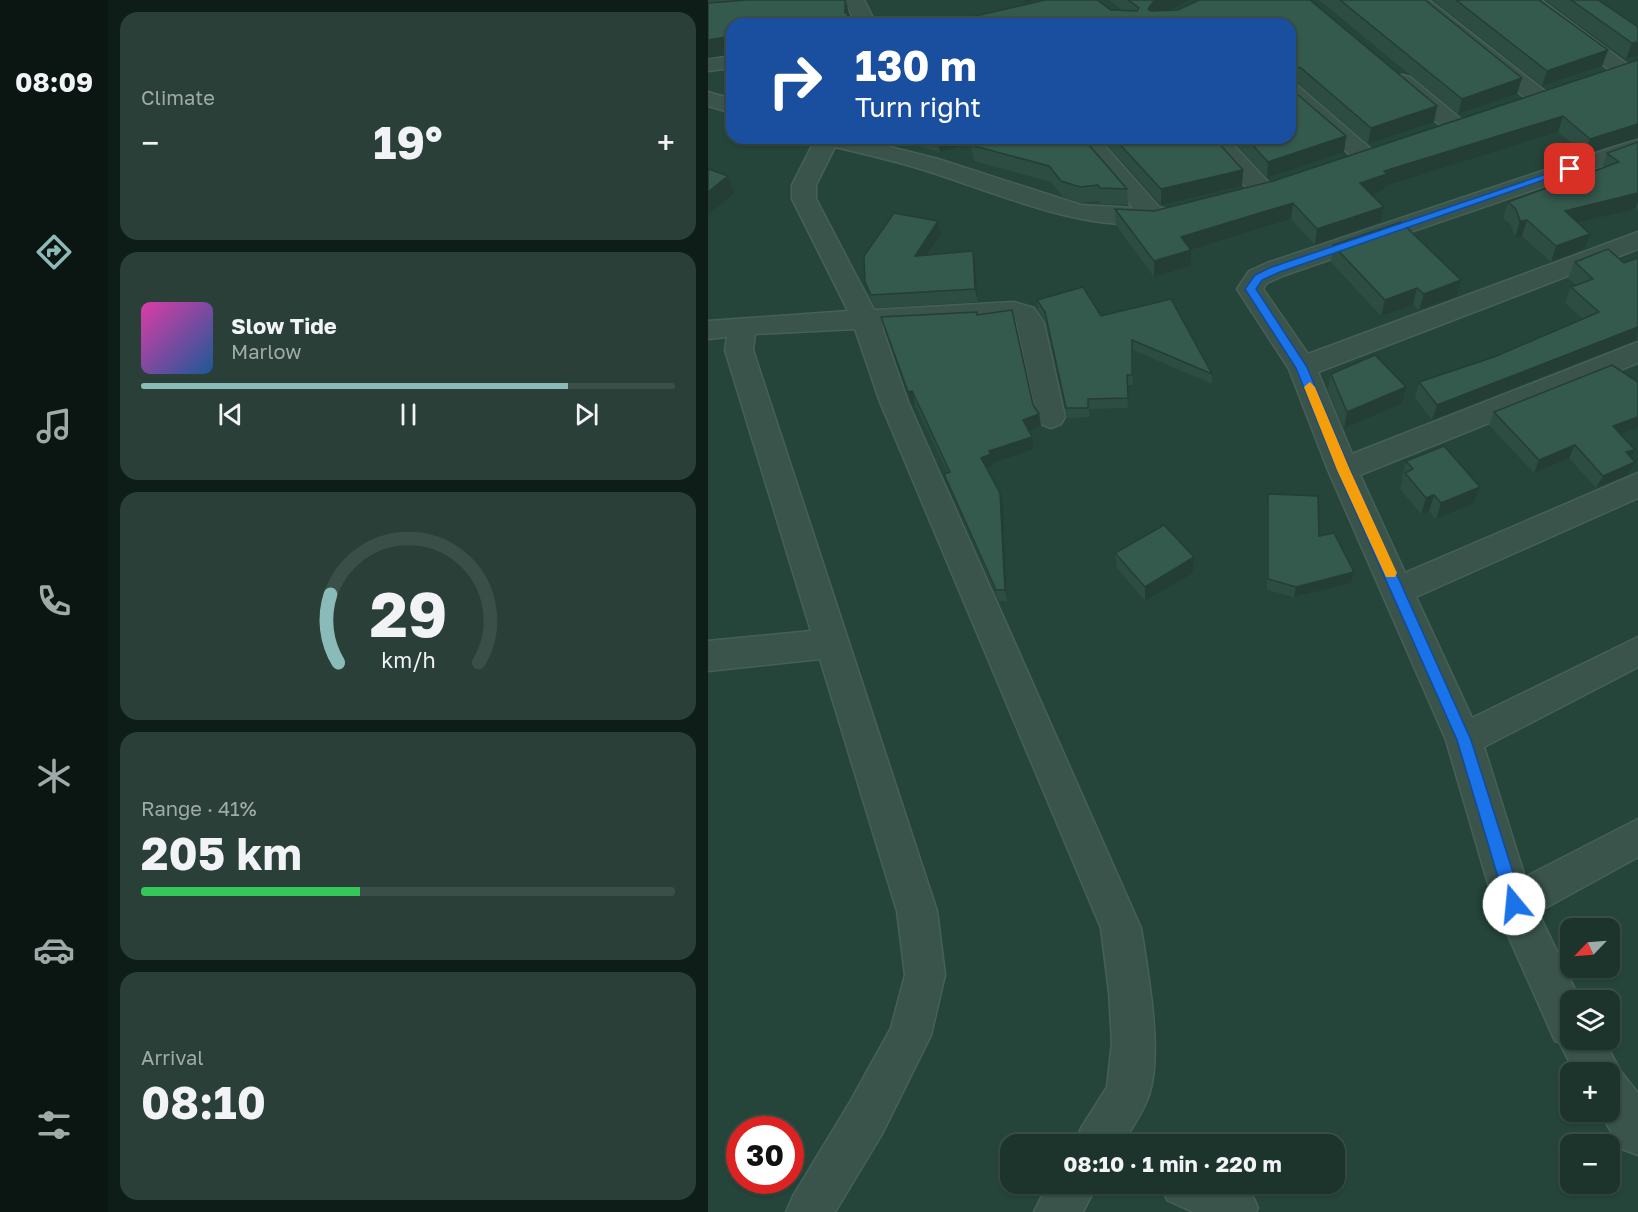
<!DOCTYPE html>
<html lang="en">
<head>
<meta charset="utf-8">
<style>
	:root { --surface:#1c342c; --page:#293f38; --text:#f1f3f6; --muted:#a0aaa9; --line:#3a4f48; --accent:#8bbbb9 }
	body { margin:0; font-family:"Golos Text",sans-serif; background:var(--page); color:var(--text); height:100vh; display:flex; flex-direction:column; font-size:22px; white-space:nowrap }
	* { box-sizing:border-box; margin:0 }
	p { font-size:20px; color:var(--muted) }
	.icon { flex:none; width:33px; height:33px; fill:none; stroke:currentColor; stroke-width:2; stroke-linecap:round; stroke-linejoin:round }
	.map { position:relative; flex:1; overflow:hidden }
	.details { display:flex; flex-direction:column; gap:12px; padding:12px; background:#0f1d18; width:600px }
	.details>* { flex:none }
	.banner { position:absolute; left:18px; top:18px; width:570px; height:126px; border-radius:18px; box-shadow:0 2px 4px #0004,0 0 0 2px var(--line); background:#1a4fa0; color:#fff; overflow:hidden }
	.needle { width:39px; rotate:245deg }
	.fabs { position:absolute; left:852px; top:918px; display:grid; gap:12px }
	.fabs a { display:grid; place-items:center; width:60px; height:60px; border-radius:12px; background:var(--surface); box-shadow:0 2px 4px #0004,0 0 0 2px var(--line); font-size:30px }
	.speed { position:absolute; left:18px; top:1116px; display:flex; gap:12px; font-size:30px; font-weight:700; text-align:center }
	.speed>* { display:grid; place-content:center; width:78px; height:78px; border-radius:50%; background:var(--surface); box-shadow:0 2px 4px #0004,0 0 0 2px var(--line); line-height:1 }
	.speed .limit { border:9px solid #d22; background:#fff; color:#111 }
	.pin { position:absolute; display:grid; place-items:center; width:51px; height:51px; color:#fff; margin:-26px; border-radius:12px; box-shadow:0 3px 9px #0006 }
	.me { position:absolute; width:66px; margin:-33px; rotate:343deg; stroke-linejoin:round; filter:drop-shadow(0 0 4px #0008) }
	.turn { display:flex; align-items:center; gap:21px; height:126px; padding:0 30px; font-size:27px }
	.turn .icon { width:78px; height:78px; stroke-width:2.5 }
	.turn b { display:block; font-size:42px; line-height:51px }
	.big { font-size:45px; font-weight:700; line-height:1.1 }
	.details .card { flex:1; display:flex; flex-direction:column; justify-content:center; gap:9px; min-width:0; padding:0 21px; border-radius:18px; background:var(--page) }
	.details .dial { align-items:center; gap:0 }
	.dial svg { height:156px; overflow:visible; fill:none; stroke:var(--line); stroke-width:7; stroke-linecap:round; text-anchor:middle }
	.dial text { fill:var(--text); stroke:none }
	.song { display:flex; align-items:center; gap:18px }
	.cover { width:72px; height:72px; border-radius:9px; background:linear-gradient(135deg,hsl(320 70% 55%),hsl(210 70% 35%)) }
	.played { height:6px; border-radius:3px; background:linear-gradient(90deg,var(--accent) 80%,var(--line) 80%) }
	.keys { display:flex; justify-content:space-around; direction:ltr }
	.heat { display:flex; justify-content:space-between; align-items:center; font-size:33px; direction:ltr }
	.charge { height:9px; border-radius:4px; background:linear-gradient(90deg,#34c759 41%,var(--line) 0) }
	.trip { position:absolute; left:292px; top:1134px; width:345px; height:60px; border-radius:18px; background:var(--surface); box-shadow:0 2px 4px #0004,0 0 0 2px var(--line); font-weight:700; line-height:60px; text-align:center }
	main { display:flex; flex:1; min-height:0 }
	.tab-bar { display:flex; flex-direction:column; width:108px; justify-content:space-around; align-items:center; background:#0b1512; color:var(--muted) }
	.tab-bar .icon { width:42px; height:42px }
	.tab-bar .current { color:var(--accent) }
	.tab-bar b { font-size:27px; color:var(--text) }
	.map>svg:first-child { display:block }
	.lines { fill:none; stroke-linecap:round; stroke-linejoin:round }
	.street-casing { stroke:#466058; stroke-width:3 }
	.street { fill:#3a544c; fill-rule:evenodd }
	.wall { fill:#2d4d42 }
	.shaded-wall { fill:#243e36 }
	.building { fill:#34594d; stroke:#243e36; stroke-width:1.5 }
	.route { fill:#1a73e8; stroke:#114b97; stroke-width:1.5 }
	.slow { fill:#f59e0b }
</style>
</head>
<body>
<main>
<nav class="tab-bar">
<b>08:09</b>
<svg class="icon current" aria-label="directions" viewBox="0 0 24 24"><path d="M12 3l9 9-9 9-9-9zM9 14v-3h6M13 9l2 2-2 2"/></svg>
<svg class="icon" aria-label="music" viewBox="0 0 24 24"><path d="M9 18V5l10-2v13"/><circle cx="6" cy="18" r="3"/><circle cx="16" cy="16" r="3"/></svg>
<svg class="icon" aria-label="phone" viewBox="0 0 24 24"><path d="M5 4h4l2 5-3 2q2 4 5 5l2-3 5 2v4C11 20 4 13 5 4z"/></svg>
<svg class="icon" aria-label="climate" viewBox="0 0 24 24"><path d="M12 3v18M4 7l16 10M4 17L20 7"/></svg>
<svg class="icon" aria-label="car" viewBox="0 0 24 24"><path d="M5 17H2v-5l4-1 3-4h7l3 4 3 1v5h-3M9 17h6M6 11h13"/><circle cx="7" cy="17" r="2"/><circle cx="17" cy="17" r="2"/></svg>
<svg class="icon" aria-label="filters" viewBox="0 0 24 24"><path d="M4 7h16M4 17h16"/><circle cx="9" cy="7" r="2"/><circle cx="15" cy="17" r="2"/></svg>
</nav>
<section class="details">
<div class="card"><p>Climate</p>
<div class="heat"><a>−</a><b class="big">19°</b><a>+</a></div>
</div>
<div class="card">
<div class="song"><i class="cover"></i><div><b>Slow Tide</b><p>Marlow</p></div></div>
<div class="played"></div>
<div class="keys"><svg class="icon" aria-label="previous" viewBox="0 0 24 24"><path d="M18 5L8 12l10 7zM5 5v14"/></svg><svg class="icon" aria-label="pause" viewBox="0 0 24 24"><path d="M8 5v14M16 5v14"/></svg><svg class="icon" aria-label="next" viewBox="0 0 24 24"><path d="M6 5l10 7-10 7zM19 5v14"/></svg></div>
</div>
<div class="card dial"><svg viewBox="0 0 100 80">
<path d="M14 69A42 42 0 1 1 86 69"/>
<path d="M14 69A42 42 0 0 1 10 34" stroke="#8bbbb9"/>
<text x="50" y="56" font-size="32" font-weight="700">29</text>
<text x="50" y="72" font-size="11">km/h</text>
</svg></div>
<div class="card"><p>Range · 41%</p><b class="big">205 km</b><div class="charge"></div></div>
<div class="card"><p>Arrival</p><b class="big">08:10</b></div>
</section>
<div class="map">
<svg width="930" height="1212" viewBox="0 0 930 1212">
	<rect width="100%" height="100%" fill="#25453a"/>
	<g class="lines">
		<defs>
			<g id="street">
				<path d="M136,0H156L168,24H148Z"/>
				<path d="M699,0H721L838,92L841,97L838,102H822Z"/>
				<path d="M810,0H833L927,70L924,75H908Z"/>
				<path d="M24,56V68L0,71V59Z"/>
				<path d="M694,75L702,77L754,120L757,125L754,130H738L686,87L683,82L686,77Z"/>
				<path d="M582,84L590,86L664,150L668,155L664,160H648L582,102Z"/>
				<path d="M0,92L24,99V113L0,106Z"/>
				<path d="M108,138H147L230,159L373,205L425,208L366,138H390L451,207L461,210L464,215L461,220C388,239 287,192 216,170C187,161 157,154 127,147L108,185V199L166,310L306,302L326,308L336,323L357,417L353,424L343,428L333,424L329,417L308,320L174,327L200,402L433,928C440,973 455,1053 441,1095C435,1113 423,1129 414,1144H367L373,1128L399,1087L404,1043L401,992L393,928L172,402L147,329L47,334L45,350L229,911L237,975L223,1035L174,1134L127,1212H78L85,1196L142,1102L183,1028L197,975L189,911L112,659L0,671V641L103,631L17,350L19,337L0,339V321L140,311L84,199V185Z"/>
				<path d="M494,138H519L563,185L566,190L563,195L554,197L545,195Z"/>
				<path d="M930,139V154L577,275L559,283L555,289L600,354L930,232V249L610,372L644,454L930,342V363L652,475L697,573L930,473V498L708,597L764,718L930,637V667L776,747L817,877L930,819V857L830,912L872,1000H862V1040H896L913,1072L930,1093V1155L914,1149L891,1112H902V1072H867L851,1042L847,1041L786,904L738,740L620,470L581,369L529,289L541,271L559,263Z"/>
				<path d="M340,1184H389L375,1212H326Z"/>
				<path d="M452,1184H525L543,1192L550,1208L548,1212H485L459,1200Z"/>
			</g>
		</defs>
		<use href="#street" class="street-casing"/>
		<use href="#street" class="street"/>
	</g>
	<g class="wall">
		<path d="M0,0H137L142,20L24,24V54L0,58Z"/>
		<path d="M401,0H481L460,10L726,122L660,144L591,84L582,82V88L638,136L636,152L559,178L522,138H582L403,10H414Z"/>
		<path d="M611,0H717L809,94L750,114Z"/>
		<path d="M725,0H831L900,50L894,66L834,86Z"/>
		<path d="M837,0H890L930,27V56L918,59Z"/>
		<path d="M930,60V138L877,154L850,132L677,186L676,190L663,194L676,207L673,222L607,245L583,219L483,250V266L446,277L408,225L407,209L446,211L565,181Z"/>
		<path d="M188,138H280L232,152L188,140Z"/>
		<path d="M288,138L419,189L420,205L393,204L391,201L373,203L355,197L343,182L266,161L263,145Z"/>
		<path d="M393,138H506L534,186L453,205Z"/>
		<path d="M930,142V211L927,209L870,222L876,249L843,262L814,236L807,237L803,225L795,218L800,202L894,169L899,153Z"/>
		<path d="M230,221L233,234L220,255L267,264L270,302L167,308L161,295L157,282Z"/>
		<path d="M625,245L753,280L748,297L711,310L705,305L673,316L623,262Z"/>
		<path d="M930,258V340H929L724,420L707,398L711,382L786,357L875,319L857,303L863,287L868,285L860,278L867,262L916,263Z"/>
		<path d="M329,300L393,316L504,374V384L425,350V385H419L420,408L381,409V417L359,418L338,323L330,310Z"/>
		<path d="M269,315L331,414L333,426L321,430L324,437L326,449L285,463V466L279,469L295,505L299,601H291L240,486L236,474L240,473L207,404L204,405L173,317Z"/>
		<path d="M623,374L698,387L694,403L636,429L620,390Z"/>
		<path d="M786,412L912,434L927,450L923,457L927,462L920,475L888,488L861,458L826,473L781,425Z"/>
		<path d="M698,461L772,487L766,503L728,519L721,511L713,514L692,489L695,479L694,477Z"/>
		<path d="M560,494L611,536L643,583L586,597L559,590V506Z"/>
		<path d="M407,553L486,557L485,573L437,601L409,568Z"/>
	</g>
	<g class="shaded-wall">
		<path d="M317,0H327L317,3Z"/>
		<path d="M450,0H481L445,18L440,9L445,2Z"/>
		<path d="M138,1L142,18L143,24H138L137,13Z"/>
		<path d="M18,37L24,54L0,58V40Z"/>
		<path d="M930,42V56L918,59L924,43Z"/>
		<path d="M900,50L894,66L834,86L839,71Z"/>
		<path d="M814,78L809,94L750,114L754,99Z"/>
		<path d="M729,106L726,122L660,144L663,128Z"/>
		<path d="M855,116L850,132L677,186L676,190L649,199L652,183L676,171Z"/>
		<path d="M930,124V138L877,154L882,139Z"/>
		<path d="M638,136L636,152L559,178L560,162Z"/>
		<path d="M229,138H280L232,152Z"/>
		<path d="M535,170L534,186L453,205V189Z"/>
		<path d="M20,176L26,193L0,215V192Z"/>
		<path d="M930,193V201L927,209L851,227L857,211Z"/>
		<path d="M585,203L583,219L473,253V237Z"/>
		<path d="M676,207L673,222L607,245L609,229Z"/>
		<path d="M819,220L814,236L807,237L812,221Z"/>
		<path d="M230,221L233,234L210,269L207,256Z"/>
		<path d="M882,234L876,249L843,262L848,246Z"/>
		<path d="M483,250V266L446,277V261Z"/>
		<path d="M265,251L267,264L270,302L267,289Z"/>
		<path d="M753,280L748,297L711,310L716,294Z"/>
		<path d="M709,288L705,305L673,316L677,300Z"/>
		<path d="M930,327L929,340L724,420L729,405Z"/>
		<path d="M698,387L694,403L636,429L639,412Z"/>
		<path d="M204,391L207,404L204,405L200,392Z"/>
		<path d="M331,414L333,426L317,432L315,420Z"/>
		<path d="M930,417V427L899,439L905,426Z"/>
		<path d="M324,437L326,449L285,463V466L275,470L273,458L281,451Z"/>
		<path d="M867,445L861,458L826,473L831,460Z"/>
		<path d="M927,450L920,462L918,452Z"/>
		<path d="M927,462L920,475L888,488L895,476Z"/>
		<path d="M772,487L766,503L728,519L733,503Z"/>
		<path d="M292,493L295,505L299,601L297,590Z"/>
		<path d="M726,495L721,511L713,514L718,498Z"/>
		<path d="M486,557L485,573L437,601V587Z"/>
		<path d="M646,572L643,583L586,597L588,587Z"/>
	</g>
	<g class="building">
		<path d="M39,0H137V13H140L138,24H24V39L20,40L18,37L0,40V3Z"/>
		<path d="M337,0H389L403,10L429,11L431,8L420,0H450L445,2L440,9L443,11L470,10L491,0H602L729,106L663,128L593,68L582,66V88L638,136L560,162L538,138H582V24H233Z"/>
		<path d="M632,0H717L814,78L754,99Z"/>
		<path d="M748,0H831L900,50L839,71Z"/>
		<path d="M863,0H890L930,27V42L924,43Z"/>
		<path d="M930,60V124L882,139L855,116L676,171L679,174L652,183L676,207L609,229L585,203L473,237L483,250L446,261L407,209L446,211L565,181Z"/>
		<path d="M288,138H375L419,189L392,188L390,185L372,187L353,181L341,166L263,145Z"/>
		<path d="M406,138H506L535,170L453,189Z"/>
		<path d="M930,142V193L857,211L882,234L848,246L819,220L812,221L808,209L800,202L911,162L899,153Z"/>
		<path d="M0,169L20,176L0,192Z"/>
		<path d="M186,213L230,221L207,256L265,251L267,289L163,295L157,282L156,256Z"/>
		<path d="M693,222L753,280L716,294L709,288L677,300L625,245Z"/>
		<path d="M900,249L916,263L930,258V327L729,405L711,382L786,357L891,312L863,287L885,279L867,262Z"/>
		<path d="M375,287L393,316L463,299L504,374L424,340V375H419L420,398L380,399V408H358L337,312L329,300Z"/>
		<path d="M304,310L325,405L331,414L315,420L324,437L281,451L283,454L273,458L292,493L297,590H288L236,474L242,472L204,391L200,392L199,389L173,317L269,312V315Z"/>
		<path d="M667,355L698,387L639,412L623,374Z"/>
		<path d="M904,365L930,382V417L905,426L927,450L918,452L927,462L895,476L867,445L831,460L786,412Z"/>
		<path d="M736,446L772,487L733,503L726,495L718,498L697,473L705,469L698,461Z"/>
		<path d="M560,494L610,496L611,536L626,533L646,572L588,587L560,579Z"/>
		<path d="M456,525L486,557L437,587L407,553Z"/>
	</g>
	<path class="route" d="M859,167L867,169L572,272L554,280L548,289L599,367L642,470L763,740L815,904L812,910L806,912L801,910L798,904L749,740L629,470L588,368L537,289L547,275L564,267Z"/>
	<path class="slow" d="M602,382L607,387L642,470L689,573L687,577H678L629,470L596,387Z"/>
</svg>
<div class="fabs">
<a><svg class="needle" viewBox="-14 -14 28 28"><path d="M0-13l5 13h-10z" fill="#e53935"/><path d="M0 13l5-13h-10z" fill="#a0aaa9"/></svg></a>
<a><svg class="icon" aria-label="layers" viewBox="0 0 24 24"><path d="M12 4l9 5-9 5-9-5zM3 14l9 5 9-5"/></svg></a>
<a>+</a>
<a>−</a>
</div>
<div class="speed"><div class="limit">30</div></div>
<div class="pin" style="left:862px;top:169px;background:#d93025"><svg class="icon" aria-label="arrive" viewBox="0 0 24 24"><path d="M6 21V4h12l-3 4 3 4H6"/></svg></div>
<svg class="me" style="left:806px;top:904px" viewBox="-20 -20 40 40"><circle r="19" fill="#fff"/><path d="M0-13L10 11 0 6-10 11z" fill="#1a73e8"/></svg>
<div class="trip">08:10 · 1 min · 220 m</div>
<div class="banner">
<div class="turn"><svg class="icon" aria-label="right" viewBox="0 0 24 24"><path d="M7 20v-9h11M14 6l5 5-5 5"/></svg><div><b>130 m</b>Turn right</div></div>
</div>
</div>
</main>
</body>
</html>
